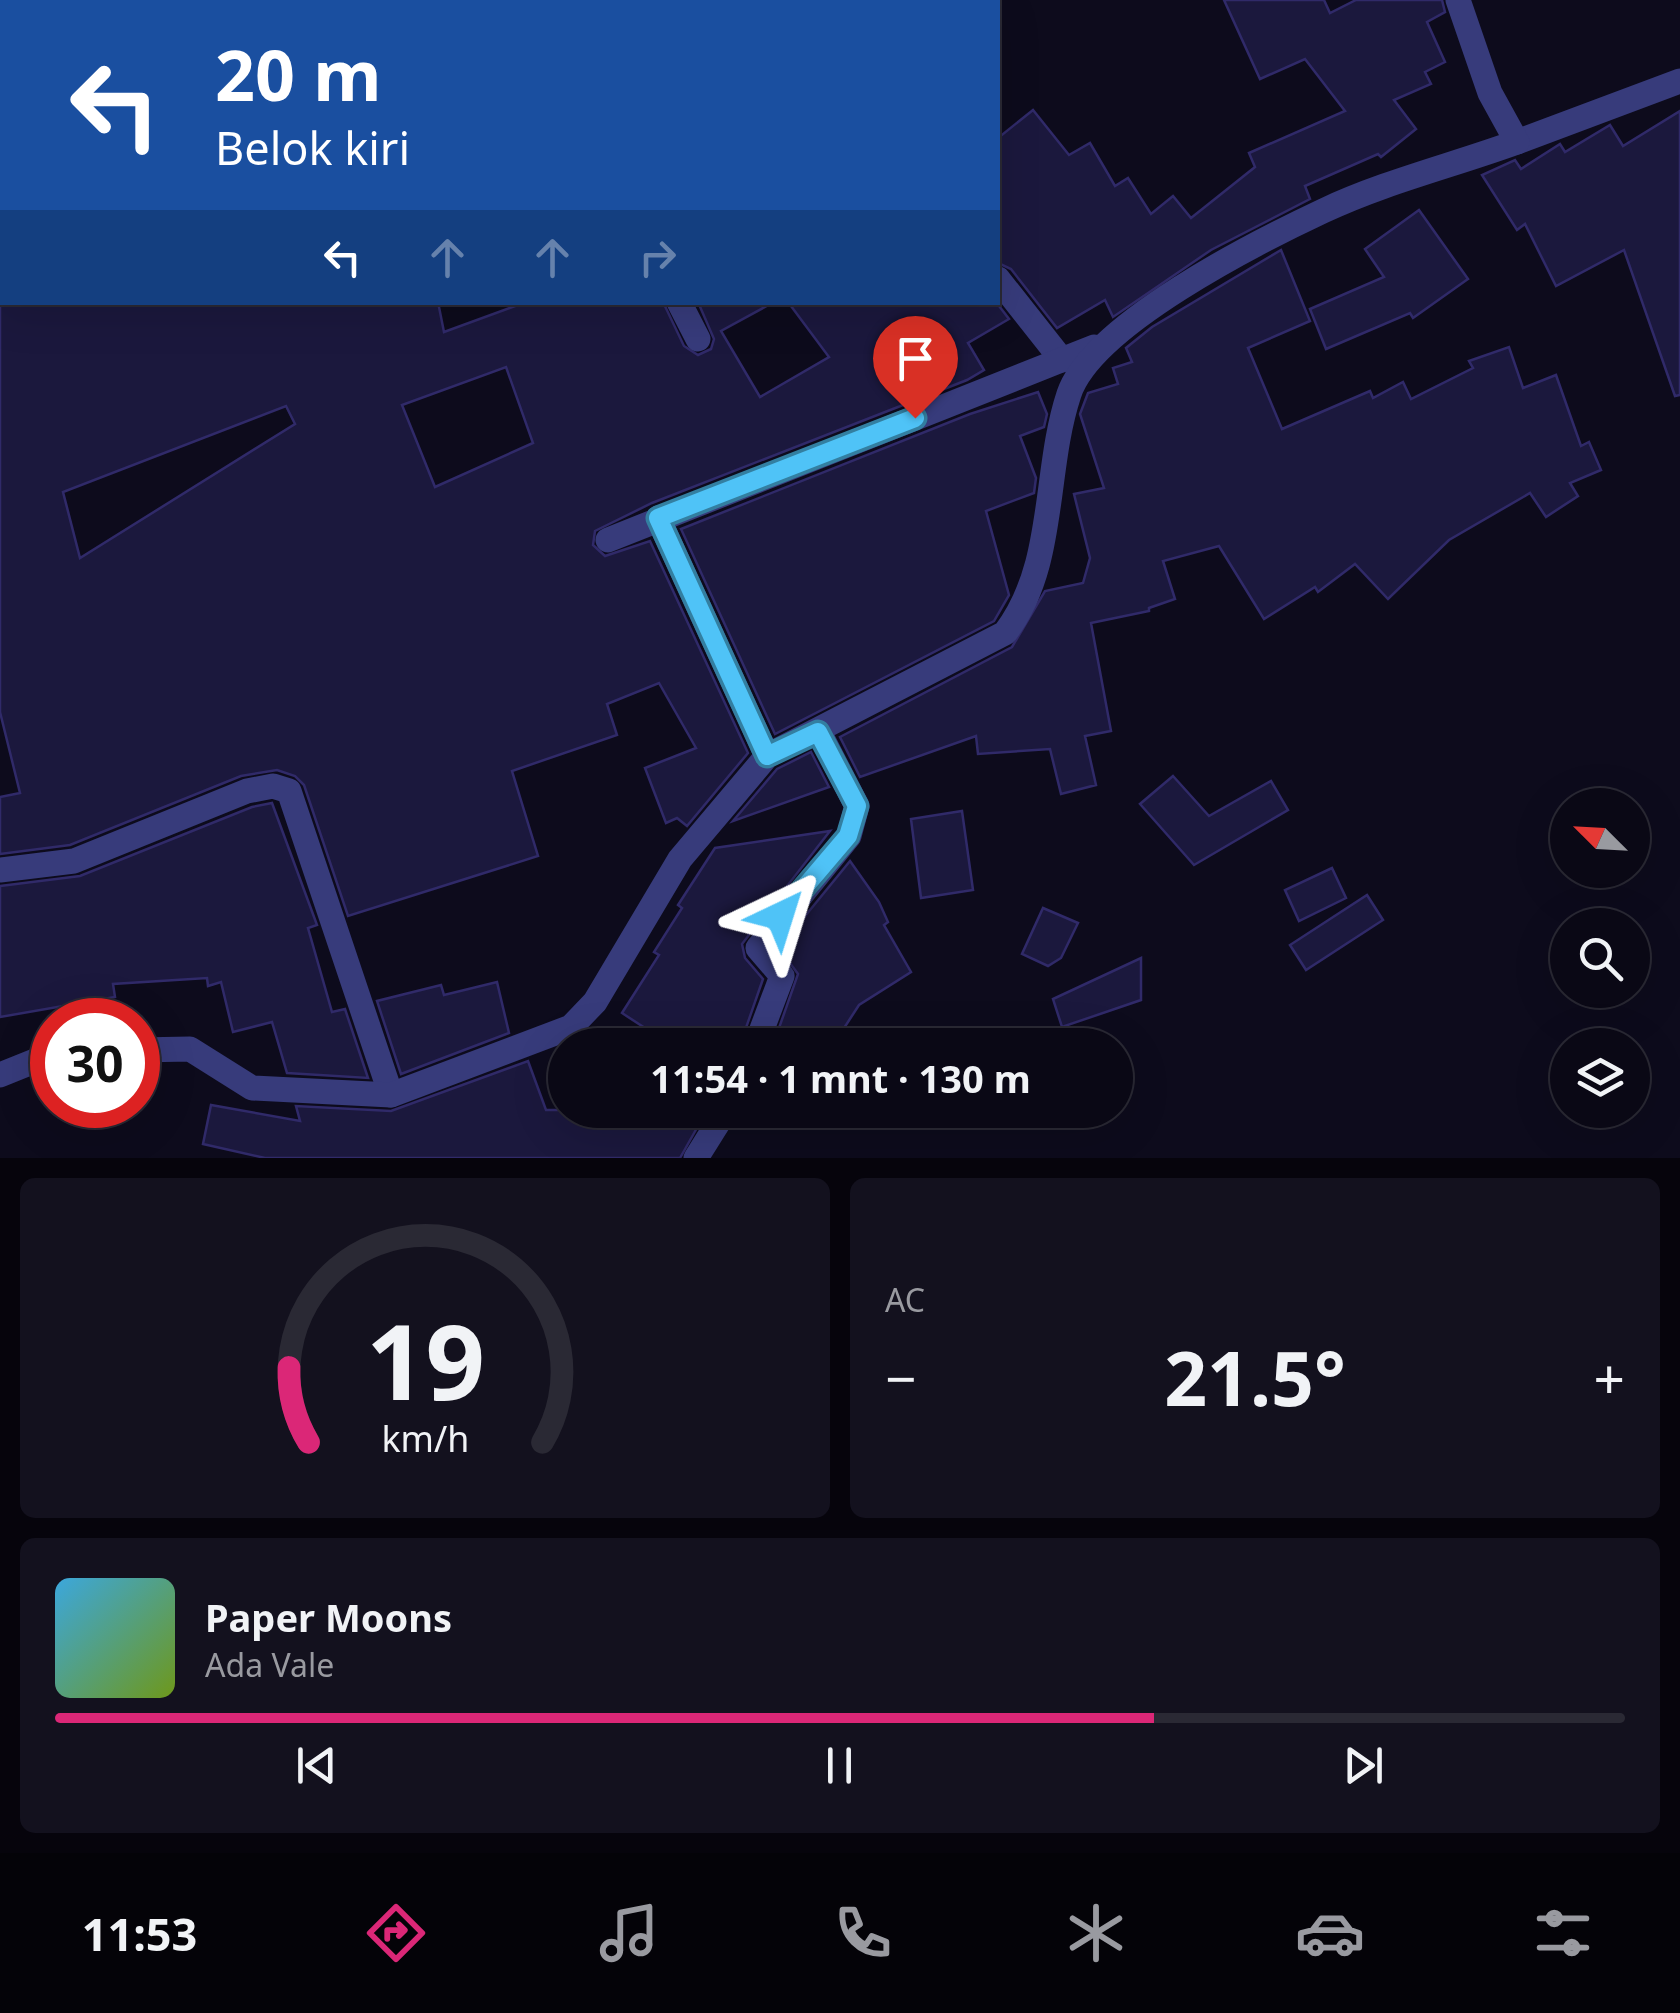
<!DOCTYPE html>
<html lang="id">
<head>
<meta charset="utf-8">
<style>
	:root { --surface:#0a0815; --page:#13111e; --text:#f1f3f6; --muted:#999aa0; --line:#2a2934; --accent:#db2777 }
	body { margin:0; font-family:"Noto Sans",sans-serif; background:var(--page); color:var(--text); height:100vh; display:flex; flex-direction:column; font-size:38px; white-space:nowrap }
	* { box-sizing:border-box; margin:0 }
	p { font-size:32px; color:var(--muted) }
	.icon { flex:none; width:55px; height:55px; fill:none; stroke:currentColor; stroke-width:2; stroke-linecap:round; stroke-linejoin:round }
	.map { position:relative; height:1158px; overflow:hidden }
	.panel { display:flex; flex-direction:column; gap:20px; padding:20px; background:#06040c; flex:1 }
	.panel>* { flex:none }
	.banner { position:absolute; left:0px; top:0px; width:1000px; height:305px; box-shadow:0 10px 40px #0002,0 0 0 2px var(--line); background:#1a4fa0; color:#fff; overflow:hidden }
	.needle { width:65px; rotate:294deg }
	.tools { position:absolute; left:1550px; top:788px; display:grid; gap:20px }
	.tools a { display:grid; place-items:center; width:100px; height:100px; border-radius:50%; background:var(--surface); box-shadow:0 10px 40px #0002,0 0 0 2px var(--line); font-size:50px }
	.speed { position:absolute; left:30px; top:998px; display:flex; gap:20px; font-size:50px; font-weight:700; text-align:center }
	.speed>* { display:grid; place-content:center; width:130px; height:130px; border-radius:50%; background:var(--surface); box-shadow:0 10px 40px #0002,0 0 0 2px var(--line); line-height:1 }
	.speed .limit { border:15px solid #d22; background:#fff; color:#111 }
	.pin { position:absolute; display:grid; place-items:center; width:85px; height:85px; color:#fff; margin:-102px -42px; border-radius:50% 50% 50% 0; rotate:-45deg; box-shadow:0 0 10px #0007 }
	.pin .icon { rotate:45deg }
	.me { position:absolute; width:110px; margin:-55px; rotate:41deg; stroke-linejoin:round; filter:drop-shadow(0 0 8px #0008) }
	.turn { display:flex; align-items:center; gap:35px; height:210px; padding:0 50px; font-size:45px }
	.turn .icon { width:130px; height:130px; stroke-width:2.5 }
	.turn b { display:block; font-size:70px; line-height:85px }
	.lanes { display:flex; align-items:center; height:95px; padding:0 50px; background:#0003; justify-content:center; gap:50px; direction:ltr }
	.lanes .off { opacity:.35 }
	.big { font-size:75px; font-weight:700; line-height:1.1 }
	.panel .widget { flex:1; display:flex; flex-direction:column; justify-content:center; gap:15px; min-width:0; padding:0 35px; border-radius:15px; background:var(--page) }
	.panel .dial { align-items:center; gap:0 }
	.dial svg { height:260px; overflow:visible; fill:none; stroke:var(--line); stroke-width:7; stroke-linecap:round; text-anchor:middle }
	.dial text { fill:var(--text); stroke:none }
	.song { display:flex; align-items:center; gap:30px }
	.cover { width:120px; height:120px; border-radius:15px; background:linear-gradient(135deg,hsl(200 70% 55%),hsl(80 70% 35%)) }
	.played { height:10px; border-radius:5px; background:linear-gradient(90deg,var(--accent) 70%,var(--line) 70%) }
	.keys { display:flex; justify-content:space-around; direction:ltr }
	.heat { display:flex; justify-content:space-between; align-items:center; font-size:55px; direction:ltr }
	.panel .tiles { flex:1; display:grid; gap:20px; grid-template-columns:1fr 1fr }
	.widget:last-child { grid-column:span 2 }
	.trip { position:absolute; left:548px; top:1028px; width:585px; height:100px; border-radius:50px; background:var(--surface); box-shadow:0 10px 40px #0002,0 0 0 2px var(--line); font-weight:700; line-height:100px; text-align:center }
	.dock { display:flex; height:160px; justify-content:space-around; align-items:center; background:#040308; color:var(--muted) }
	.dock .icon { width:70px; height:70px }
	.dock .on { color:var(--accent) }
	.dock b { font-size:45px; color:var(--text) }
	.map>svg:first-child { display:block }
	.building { fill:#1b183d; stroke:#302a69; stroke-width:2.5; fill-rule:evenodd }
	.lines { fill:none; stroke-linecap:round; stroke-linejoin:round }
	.street { stroke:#373b7b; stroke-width:25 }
	.route-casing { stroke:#337fa1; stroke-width:25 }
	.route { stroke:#4fc3f7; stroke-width:18 }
</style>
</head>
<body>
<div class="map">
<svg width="1680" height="1158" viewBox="0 0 1680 1158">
	<rect width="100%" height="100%" fill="#0d0b1c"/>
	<g class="building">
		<path d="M1224,0H1324L1330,13L1356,0H1442L1445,12L1427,22L1445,62L1425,72L1431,84L1394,100L1416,129L1381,157L1378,154L1305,186L1310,199L1211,250L1113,317L1105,300L1057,328L1011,269L998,263V138L1033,110L1069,155L1090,143L1115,186L1128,178L1151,214L1173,196L1191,218L1255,167L1249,153L1345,111L1305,59L1260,79Z"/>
		<path d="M1680,111V395L1675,396L1624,250L1556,286L1525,224L1517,230L1482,175L1515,160L1521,169L1560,144L1565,152L1610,125L1623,146Z"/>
		<path d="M1419,210L1468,279L1413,318L1410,313L1326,349L1310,309L1384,277L1365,249Z"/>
		<path d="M1281,250L1310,321L1248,348L1282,429L1370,391L1373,398L1403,382L1411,399L1473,368L1469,361L1509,347L1523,388L1556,375L1581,446L1589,442L1601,470L1570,483L1578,496L1546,517L1530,493L1449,540L1388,599L1355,564L1318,592L1315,587L1264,619L1219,546L1163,561L1175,599L1149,608V611L1091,623L1111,731L1085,736L1096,785L1061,794L1050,749L978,754L976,736L860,777L840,737L1012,647L1045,591L1083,583L1090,558L1074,494L1104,488L1080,414L1088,393L1118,384L1113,368L1132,362L1126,348L1152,327Z"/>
		<path d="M0,302H438L444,332L526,302H663L684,346L698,355L711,349L714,339L698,302H774L721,331L760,397L829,357L788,302H996L1009,319L968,343L984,370L967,380L652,503L595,531L593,545L605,556L650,541L748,753L687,826L677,818L666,823L645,768L696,748L659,683L607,704L617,735L512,771L538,856L348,916L304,785L295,776L277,770L241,776L70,845L0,854V797L20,793L0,712ZM506,367L533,443L435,487L402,405ZM286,406L295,424L80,558L63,492Z"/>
		<path d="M1038,392L1047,414L1044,427L1020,436L1036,478L1034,493L986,511L1009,595L994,621L775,734L681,529L970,414Z"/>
		<path d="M811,752L829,787L733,821L777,769Z"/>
		<path d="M1173,776L1209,816L1271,781L1288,810L1194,865L1140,804Z"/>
		<path d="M272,803L317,925L308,928L332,1012L345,1009L368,1078L287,1073L272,1022L233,1032L221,982L208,986L207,978L113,984L115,997L0,1017V886L80,876L252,807Z"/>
		<path d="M962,811L973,890L921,898L911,819Z"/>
		<path d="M830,831L742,944L745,958L763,979L740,1045H671L622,1013L659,955L654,952L682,908L678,905L715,848Z"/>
		<path d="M850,861L879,902L888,922L884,925L911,972L859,1005L833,1045H773L798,974L779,948Z"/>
		<path d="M1332,868L1346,898L1299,921L1285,890Z"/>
		<path d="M1367,895L1383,920L1306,970L1290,945Z"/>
		<path d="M1043,908L1078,923L1061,958L1048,966L1022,954Z"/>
		<path d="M1141,958V1000L1062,1027L1053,999Z"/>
		<path d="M497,982L509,1033L401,1074L377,1001L441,985L444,995Z"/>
		<path d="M528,1061L546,1110H707L680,1158H265L203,1144L211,1105L300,1121L296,1106L391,1111Z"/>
	</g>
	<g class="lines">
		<g class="street">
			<path d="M678,2L683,0"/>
			<path d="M1517,142L1680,81"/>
			<path d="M998,279L1062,360"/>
			<path d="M679,302L698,339"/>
			<path d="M658,518L767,756"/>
			<path d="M608,540L1094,347"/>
			<path d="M0,870L74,861L247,791L273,786L289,791L391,1095"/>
			<path d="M756,1045L782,976L758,948L849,836L857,806L819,732"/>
			<path d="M138,1050L190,1049L252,1088L391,1095L571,1027L595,1002L680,859L767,756L1005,633C1057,565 1043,472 1069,394C1092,325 1257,242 1323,211C1384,182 1454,165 1517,142L1490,93L1458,0"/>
			<path d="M0,1075L52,1054"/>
			<path d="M696,1158L726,1110"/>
		</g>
	</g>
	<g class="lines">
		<defs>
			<path id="route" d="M780,916L848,836L857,806L818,732L767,756L658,518L915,418"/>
		</defs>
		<use href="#route" class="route-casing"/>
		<use href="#route" class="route"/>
	</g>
</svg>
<div class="tools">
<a><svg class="needle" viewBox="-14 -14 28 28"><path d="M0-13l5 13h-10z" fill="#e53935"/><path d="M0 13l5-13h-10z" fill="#999aa0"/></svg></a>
<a><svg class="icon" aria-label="search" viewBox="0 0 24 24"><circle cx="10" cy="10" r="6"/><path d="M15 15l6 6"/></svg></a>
<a><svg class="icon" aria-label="layers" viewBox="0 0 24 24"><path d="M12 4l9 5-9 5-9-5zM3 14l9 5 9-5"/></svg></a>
</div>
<div class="speed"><div class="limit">30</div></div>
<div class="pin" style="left:915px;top:418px;background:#d93025"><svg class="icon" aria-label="arrive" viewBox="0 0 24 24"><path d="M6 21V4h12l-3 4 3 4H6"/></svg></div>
<svg class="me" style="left:780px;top:916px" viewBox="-20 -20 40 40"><path d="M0-17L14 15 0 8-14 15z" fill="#4fc3f7" stroke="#fff" stroke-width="4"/></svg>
<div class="trip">11:54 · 1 mnt · 130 m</div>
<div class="banner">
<div class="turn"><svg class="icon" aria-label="left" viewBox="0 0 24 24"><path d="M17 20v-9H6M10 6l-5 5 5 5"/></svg><div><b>20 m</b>Belok kiri</div></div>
<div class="lanes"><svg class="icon" aria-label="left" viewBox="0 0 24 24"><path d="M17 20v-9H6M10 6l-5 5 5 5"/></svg><svg class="icon off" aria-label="ahead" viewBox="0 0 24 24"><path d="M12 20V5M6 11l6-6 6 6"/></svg><svg class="icon off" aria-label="ahead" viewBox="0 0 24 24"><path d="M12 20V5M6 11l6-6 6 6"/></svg><svg class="icon off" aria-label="right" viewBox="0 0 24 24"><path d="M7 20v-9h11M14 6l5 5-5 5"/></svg></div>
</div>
</div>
<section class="panel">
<div class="tiles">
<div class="widget dial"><svg viewBox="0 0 100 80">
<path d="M14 69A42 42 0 1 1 86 69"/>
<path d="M14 69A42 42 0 0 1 8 46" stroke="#db2777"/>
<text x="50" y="56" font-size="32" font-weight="700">19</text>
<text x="50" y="72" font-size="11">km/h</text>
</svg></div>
<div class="widget"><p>AC</p>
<div class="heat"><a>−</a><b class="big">21.5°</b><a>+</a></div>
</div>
<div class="widget">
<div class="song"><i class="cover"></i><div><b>Paper Moons</b><p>Ada Vale</p></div></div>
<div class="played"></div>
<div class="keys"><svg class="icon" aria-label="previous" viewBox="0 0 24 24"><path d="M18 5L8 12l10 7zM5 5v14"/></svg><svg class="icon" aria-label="pause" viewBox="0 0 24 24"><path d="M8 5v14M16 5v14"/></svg><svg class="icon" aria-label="next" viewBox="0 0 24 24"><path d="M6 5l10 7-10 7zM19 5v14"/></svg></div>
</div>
</div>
</section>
<nav class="dock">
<b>11:53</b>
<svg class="icon on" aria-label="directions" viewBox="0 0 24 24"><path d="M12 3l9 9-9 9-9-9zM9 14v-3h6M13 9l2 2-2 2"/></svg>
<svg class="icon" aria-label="music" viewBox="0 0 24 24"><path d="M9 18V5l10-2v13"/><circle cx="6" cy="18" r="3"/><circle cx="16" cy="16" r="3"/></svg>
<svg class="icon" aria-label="phone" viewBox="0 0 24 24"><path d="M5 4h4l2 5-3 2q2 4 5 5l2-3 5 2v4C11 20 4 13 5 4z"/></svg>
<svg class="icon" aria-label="climate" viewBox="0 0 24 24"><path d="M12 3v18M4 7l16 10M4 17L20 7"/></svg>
<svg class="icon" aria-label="car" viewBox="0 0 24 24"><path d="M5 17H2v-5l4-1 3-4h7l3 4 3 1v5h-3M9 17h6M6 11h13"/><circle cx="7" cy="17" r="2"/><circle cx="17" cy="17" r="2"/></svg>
<svg class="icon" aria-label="filters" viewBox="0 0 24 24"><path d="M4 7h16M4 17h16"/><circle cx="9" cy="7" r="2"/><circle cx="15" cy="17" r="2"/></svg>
</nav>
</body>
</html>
